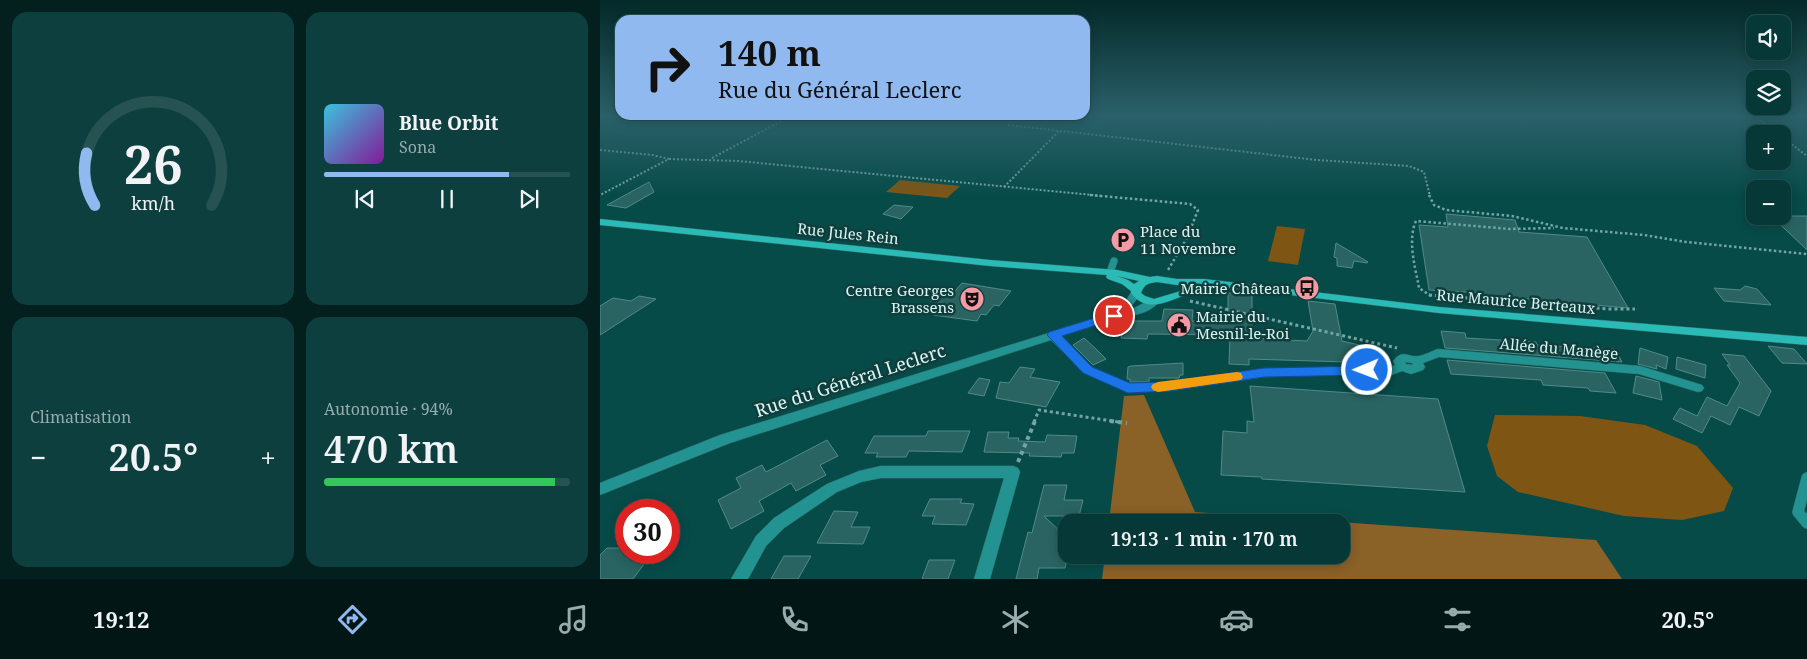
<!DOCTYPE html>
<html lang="fr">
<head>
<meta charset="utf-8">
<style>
	:root { --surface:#053837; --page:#0e3f3f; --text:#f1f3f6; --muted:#97acad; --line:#265252; --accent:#90b9f0 }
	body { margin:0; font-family:"Noto Serif",serif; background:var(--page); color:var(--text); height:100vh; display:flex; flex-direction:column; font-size:19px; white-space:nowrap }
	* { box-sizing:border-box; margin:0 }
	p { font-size:16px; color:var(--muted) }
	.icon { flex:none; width:28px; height:28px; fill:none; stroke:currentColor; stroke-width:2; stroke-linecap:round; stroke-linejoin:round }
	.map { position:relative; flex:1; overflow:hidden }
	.sheet { display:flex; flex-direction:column; gap:12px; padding:12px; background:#031f1e; width:600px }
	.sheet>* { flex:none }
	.hud { position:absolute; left:15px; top:15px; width:475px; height:105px; border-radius:15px; box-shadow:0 2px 12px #0003,0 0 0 1px var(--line); background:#90b9f0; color:#111; overflow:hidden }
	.tools { position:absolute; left:1146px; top:15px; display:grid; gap:10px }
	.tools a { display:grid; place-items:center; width:45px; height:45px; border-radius:10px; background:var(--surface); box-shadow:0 2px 12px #0003,0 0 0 1px var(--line); font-size:25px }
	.speed { position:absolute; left:15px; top:499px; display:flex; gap:10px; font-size:25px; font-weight:700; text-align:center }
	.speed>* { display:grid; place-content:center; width:65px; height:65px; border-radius:50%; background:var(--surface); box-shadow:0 2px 12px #0003,0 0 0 1px var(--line); line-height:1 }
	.speed .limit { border:8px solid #d22; background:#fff; color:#111 }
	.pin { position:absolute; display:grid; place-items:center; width:42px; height:42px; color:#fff; margin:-21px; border:2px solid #fff; border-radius:50%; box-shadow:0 1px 5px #0007 }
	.me { position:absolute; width:55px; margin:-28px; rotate:269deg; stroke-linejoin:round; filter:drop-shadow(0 0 4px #0008) }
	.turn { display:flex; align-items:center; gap:18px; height:105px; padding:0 20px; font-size:22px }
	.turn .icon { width:65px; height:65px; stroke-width:2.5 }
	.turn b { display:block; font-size:35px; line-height:42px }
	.big { font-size:38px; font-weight:600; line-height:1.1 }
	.sheet .card { flex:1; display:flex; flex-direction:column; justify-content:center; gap:8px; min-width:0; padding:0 18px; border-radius:15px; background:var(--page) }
	.sheet .dial { align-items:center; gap:0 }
	.dial svg { height:130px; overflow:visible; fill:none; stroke:var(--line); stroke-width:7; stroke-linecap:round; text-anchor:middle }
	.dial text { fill:var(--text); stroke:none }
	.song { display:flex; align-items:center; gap:15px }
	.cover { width:60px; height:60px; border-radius:8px; background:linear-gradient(135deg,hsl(190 70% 55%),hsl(290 70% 35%)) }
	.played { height:5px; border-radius:2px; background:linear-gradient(90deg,var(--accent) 75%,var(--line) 75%) }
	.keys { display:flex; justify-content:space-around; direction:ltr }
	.heat { display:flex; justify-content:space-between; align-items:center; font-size:28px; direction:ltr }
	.charge { height:8px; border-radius:4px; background:linear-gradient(90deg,#34c759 94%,var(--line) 0) }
	.sheet .tiles { flex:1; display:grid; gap:12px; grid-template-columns:repeat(2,1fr) }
	.trip { position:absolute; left:458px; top:514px; width:292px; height:50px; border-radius:15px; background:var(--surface); box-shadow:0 2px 12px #0003,0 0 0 1px var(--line); font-weight:600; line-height:50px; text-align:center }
	.tabs { display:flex; height:80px; justify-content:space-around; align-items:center; background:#021616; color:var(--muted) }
	.tabs .icon { width:35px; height:35px }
	.tabs .on { color:var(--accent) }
	.tabs b { font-size:22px; color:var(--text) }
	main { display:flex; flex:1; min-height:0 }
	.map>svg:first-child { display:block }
	.green { fill:#7f5514 }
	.forest { fill:#8a6127 }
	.building { fill:#296462; stroke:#508b88 }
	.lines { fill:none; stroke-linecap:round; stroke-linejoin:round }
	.service-far1-casing { stroke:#2d6a68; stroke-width:8 }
	.service-casing { stroke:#2d6a68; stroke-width:12 }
	.minor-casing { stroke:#2d6a68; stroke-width:1 }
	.secondary-casing { stroke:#2d6a68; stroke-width:1 }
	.path-far3 { stroke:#75a5a3; stroke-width:2; stroke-dasharray:2 2; stroke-linecap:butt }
	.path-far2 { stroke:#75a5a3; stroke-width:2.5; stroke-dasharray:2.5 2.5; stroke-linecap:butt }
	.path-far1 { stroke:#75a5a3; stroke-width:3; stroke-dasharray:3 3; stroke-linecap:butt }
	.path { stroke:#75a5a3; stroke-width:4; stroke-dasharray:4 4; stroke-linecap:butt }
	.service-far1 { stroke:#229390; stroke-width:7 }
	.service { stroke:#229390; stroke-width:11 }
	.minor { fill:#229390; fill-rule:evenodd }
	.secondary { fill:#2abbb7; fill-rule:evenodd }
	.route { fill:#1a73e8; stroke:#114b97 }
	.slow { fill:#f59e0b }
	.labels { text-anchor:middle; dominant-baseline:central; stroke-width:5; stroke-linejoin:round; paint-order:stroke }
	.poi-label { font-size:15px; fill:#d8f6f4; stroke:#103e3d; text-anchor:start }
	.street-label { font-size:15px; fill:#d8f6f4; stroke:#103e3d }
	.near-street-label { font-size:18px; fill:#d8f6f4; stroke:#103e3d }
</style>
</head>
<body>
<main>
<section class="sheet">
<div class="tiles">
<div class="card dial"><svg viewBox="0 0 100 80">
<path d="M14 69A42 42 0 1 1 86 69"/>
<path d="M14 69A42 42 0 0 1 9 37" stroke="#90b9f0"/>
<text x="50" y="56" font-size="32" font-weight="700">26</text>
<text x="50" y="72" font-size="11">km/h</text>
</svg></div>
<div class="card">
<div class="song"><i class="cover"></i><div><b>Blue Orbit</b><p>Sona</p></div></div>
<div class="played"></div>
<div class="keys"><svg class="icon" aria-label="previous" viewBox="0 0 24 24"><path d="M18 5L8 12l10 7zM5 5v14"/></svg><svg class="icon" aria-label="pause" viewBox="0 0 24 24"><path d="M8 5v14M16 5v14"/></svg><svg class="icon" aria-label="next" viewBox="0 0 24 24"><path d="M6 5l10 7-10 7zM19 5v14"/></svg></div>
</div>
<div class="card"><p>Climatisation</p>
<div class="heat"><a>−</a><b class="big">20.5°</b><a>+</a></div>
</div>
<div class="card"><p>Autonomie · 94%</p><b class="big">470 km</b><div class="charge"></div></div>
</div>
</section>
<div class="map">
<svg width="1207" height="579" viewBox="0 0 1207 579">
	<rect width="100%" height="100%" fill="#074b49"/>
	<g class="green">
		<path d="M300,180L360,186L347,198L286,192Z"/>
		<path d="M677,226L705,229L698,265L668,261Z"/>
		<path d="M895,415L980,416L1045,425L1097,446L1133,488L1124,511L1082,520L1024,516L918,492L897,476L887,446Z"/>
	</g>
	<path class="forest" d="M544,395L595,512L996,540L1022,579H502L505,555H741V522H509L524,396Z"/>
	<g class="building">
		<path d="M49,182L54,192L26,208L7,205Z"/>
		<path d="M294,205L313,207L301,219L283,214Z"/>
		<path d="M846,214L915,220L919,232L987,237L1028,308L884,295L883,293L829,290L819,225L848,227Z"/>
		<path d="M1171,216H1207V250L1186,230Z"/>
		<path d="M736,243L768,262L767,263L754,261L752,268L737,266V258L734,257Z"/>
		<path d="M362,283L411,291L399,306L394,305L386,315L381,314L377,321L333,315L344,303L330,301L340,289L355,291Z"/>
		<path d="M1145,286L1157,289L1171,305L1124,301L1114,288L1140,290Z"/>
		<path d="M628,293L652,295V332L664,339L707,341L713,331L708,301L735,304L742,341L772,348L767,363L745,357L746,362L649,359V365L629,364L630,335L548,334L547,339L521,338L524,321H562L564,309L593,310L592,321L628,322Z"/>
		<path d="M39,296L56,299L0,335V306L13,298L31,301Z"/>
		<path d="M841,331L865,333L866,338L936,342L937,345L1015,349L1022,362L845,348Z"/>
		<path d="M484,338L496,349L506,359L493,365L473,345Z"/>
		<path d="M1168,346L1194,349L1207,364L1182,363Z"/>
		<path d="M1040,348L1068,357L1066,369L1056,365L1057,369L1038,364Z"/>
		<path d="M1122,354L1144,356L1171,391L1159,416L1139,407L1130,425L1111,416L1102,433L1073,419L1080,408L1097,416L1107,397L1127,406L1140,383L1127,365H1130Z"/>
		<path d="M1077,357L1106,365L1105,378L1076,369Z"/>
		<path d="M847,360L1005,373L1016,393L990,391L988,388L943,385L941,380L851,374Z"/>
		<path d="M583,363V375H580L579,378H549V382H530V379H527L528,367L531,366Z"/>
		<path d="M420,367L435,369L430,377L460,382L446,407L396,398L400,382L409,383Z"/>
		<path d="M1036,376L1059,382L1062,400L1033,393Z"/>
		<path d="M379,378L390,380L384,396L368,393Z"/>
		<path d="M650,386L838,399L865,492L662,479L661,477L621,475L623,431L647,433V421L654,422Z"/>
		<path d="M328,431H370L362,452L309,451L306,457H276L278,453H265L274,436H326Z"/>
		<path d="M388,432H409L408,438H419L418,441L445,442L447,435L477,436L474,453H462L461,457L429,456L430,453L384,452Z"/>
		<path d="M227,440L238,456L220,465L226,475L196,491L191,483L159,501L164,511L131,529L118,500L141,488L136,478L162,465L166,472Z"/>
		<path d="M444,485H467L464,500H483L479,516H444L465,536L462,550H466V555H468L465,568H439L437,579H416L428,532L432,533Z"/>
		<path d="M330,499H362L360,503L374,504L366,525L332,524L335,516H322Z"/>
		<path d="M234,511L258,512L251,527H270L263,544L217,543Z"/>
		<path d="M7,548H26V552H53L33,579H0V555Z"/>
		<path d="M184,556H211L198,579H171Z"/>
		<path d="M329,560H355L348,579H322Z"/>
	</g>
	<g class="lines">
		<defs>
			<path id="service-far1" d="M510,272L514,261"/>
			<path id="service" d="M1207,478L1198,512L1207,523"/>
			<g id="minor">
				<path d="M536,290L541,293L528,311L550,300H558L559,302C547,316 529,315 513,320C495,325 478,331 461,336L492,367L529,384L569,383L664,369L767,366L788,368L795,365L793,361C803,348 808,358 819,356C825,355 832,351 838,349L1040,366L1102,385L1104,388L1102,391L1098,392L1039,374L839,357L823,363L825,367L823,370L811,374L802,371L789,376L767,374L664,377L569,391L528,392L484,373L451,340L130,443L0,495V483L120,435L510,314L523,305L532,291ZM805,362L812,363L813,365L806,364Z"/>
				<path d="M281,466H413L418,468L420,472L390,579H374L404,478H281L261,482L237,492L184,528L166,546L148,579H131L156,536L174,518L227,484L259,471Z"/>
			</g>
			<path id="secondary" d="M0,219L390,260L517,270L550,277L557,276L577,279H604L839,307L1207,337V345L839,313L624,287C613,290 600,290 589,294C568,300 548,315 531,293V291L522,284L508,279L506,277L507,275L390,266L0,225ZM517,276L539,281L534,284L528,280ZM557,282L577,285H601L554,299L545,296L541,293C544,284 549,283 557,282Z"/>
		</defs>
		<use href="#service-far1" class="service-far1-casing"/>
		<use href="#service" class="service-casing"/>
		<use href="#minor" class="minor-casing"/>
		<use href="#secondary" class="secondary-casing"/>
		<g class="path-far3">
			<path d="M1154,115L1178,134"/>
			<path d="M408,125L717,160L809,166L824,172L830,196"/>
			<path d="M1182,137L1207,156"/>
			<path d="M0,150L53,155L69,159L0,195"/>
			<path d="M112,158L193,115"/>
			<path d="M69,159L138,161L503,196"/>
			<path d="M404,187L459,131"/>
		</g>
		<g class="path-far2">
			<path d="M490,195L590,204L598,210L587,238L568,270"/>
			<path d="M829,195L834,205L846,210L912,216L963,228L1044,235L1086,242L1207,254"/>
			<path d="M831,296L819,288L818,282C814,264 808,238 816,221L910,229L954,228"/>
		</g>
		<g class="path-far1">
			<path d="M829,295L1009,309H1035"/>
			<path d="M590,301L797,348"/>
			<path d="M434,422L439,410L519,422"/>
		</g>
		<g class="path">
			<path d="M510,421L527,423"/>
			<path d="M418,462L435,421"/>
		</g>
		<use href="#service-far1" class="service-far1"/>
		<use href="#service" class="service"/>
		<use href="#minor" class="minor"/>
		<use href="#secondary" class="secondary"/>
	</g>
	<linearGradient id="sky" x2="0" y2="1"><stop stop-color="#042928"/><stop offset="0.59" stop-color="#2b616a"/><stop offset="1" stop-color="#2b616a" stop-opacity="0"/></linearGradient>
	<rect width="1207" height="196" fill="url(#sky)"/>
	<path class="route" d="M514,312L519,313L520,316L519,318L462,336L492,367L530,383L569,382L664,368L767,366L772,367L774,370L772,374L767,375L664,377L569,391L528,393L483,373L447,335L449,332Z"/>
	<path class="slow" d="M637,372L641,373L643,377L641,380L558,392L553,390L551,387L553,384L558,382Z"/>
	<defs>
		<symbol id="parking-disc" viewBox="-11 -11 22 22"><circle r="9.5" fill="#f49aa5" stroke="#103e3d"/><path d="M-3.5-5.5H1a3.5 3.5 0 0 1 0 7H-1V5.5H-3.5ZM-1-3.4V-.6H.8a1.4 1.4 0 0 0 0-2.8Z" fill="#111"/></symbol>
		<symbol id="bus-disc" viewBox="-11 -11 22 22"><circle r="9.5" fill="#f49aa5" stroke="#103e3d"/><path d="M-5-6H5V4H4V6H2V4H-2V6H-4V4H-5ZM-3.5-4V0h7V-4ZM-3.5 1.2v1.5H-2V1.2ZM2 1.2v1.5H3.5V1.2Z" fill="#111"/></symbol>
		<symbol id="theatre-disc" viewBox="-11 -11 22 22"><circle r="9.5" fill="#f49aa5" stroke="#103e3d"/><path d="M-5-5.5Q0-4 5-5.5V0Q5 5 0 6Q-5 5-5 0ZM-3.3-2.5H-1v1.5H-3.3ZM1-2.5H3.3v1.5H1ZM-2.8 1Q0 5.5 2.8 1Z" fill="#111"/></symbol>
		<symbol id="civic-disc" viewBox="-11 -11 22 22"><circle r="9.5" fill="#f49aa5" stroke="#103e3d"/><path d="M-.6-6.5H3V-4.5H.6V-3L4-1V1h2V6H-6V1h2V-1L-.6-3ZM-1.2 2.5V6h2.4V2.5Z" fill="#111"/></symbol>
	</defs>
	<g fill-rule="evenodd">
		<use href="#parking-disc" x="509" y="226" width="28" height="28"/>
		<use href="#bus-disc" x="693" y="274" width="28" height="28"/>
		<use href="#theatre-disc" x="358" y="285" width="28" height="28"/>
		<use href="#civic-disc" x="565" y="311" width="28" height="28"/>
	</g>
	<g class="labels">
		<g class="poi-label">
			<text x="540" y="231">Place du<tspan x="540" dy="17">11 Novembre</tspan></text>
			<text x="690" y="288" text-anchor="end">Mairie Château</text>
			<text x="354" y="290" text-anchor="end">Centre Georges<tspan x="354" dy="17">Brassens</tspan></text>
			<text x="596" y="316">Mairie du<tspan x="596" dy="17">Mesnil-le-Roi</tspan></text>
		</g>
		<g class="street-label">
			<text transform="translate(248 233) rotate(6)">Rue Jules Rein</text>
			<text transform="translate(916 301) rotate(5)">Rue Maurice Berteaux</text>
			<text transform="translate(959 348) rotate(5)">Allée du Manège</text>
		</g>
		<g class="near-street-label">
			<text transform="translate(250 380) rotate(-18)">Rue du Général Leclerc</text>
		</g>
	</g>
</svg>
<div class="tools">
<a><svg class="icon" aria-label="sound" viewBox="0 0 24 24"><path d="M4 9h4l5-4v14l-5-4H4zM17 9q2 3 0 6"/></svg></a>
<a><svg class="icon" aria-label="layers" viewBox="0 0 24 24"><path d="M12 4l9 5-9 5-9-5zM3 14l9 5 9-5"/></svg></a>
<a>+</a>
<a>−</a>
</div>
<div class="speed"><div class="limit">30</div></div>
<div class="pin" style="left:514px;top:316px;background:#d93025"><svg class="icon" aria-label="arrive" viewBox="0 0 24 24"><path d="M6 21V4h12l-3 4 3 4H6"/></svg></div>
<svg class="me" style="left:767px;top:370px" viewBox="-20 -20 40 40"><circle r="17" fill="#1a73e8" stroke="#fff" stroke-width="3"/><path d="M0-11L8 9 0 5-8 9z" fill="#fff"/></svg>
<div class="trip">19:13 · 1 min · 170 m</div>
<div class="hud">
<div class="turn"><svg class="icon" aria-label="right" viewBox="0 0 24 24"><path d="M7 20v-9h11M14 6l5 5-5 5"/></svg><div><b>140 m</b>Rue du Général Leclerc</div></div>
</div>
</div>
</main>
<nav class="tabs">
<b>19:12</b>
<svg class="icon on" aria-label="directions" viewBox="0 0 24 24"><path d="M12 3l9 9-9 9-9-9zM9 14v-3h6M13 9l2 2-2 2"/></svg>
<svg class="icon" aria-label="music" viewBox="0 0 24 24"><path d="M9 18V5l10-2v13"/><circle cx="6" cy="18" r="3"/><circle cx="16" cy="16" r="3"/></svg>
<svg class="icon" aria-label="phone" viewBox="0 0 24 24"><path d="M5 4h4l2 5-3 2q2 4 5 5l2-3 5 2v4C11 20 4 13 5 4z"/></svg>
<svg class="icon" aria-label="climate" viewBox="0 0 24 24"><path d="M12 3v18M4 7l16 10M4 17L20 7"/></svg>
<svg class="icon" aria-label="car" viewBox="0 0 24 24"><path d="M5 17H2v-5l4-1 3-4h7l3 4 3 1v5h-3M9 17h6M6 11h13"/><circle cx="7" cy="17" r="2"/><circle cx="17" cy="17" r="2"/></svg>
<svg class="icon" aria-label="filters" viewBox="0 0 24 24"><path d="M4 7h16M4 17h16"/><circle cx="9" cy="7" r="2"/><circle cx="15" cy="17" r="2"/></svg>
<b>20.5°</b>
</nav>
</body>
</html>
